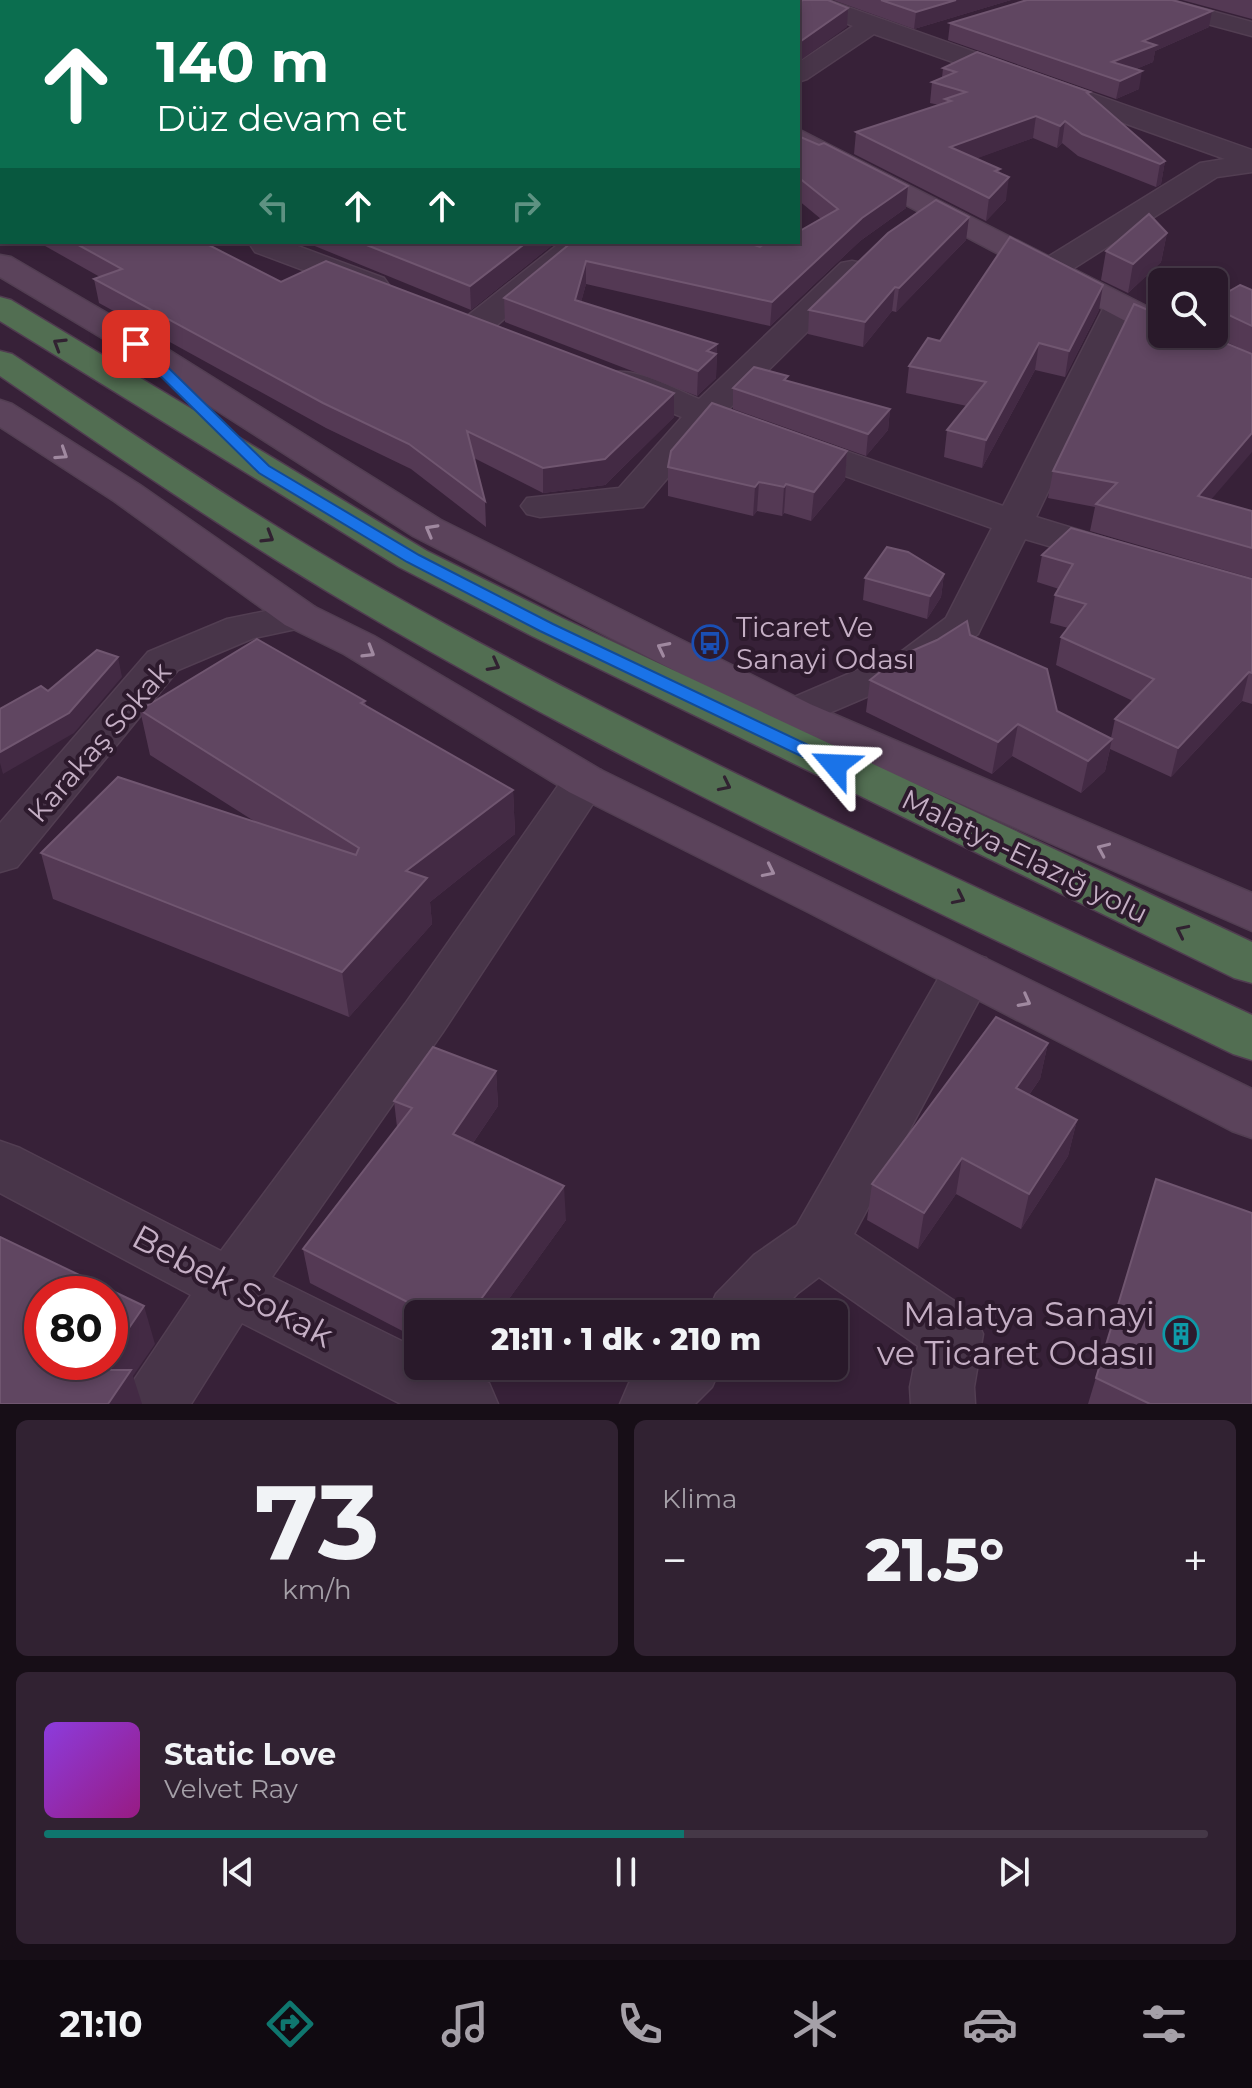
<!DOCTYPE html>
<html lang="tr">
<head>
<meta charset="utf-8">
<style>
	:root { --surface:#29192a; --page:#312232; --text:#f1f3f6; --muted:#a5a0a8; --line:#453847; --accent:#0f766e }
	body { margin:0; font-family:Montserrat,sans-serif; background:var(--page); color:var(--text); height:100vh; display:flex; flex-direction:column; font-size:30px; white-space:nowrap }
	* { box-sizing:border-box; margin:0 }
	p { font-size:26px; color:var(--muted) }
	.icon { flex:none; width:44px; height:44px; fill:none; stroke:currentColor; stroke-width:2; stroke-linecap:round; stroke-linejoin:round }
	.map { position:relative; height:1404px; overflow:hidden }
	.panel { display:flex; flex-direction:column; gap:16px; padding:16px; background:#170e17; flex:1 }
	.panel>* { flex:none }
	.guide { position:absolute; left:0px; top:0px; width:800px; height:244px; box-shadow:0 4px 12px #0003,0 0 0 2px var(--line); background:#0b6e4f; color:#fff; overflow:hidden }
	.tools { position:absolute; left:1148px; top:268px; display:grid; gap:16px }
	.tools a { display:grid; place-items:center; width:80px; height:80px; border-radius:12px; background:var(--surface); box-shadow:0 4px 12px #0003,0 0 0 2px var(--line); font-size:40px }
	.speed { position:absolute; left:24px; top:1276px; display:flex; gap:16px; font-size:40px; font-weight:700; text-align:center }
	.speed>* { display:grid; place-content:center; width:104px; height:104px; border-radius:50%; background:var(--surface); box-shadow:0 4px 12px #0003,0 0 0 2px var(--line); line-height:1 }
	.speed .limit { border:12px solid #d22; background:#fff; color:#111 }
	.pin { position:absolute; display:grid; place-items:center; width:68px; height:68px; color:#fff; margin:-34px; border-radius:16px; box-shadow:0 4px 12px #0006 }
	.me { position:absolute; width:88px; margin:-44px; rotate:296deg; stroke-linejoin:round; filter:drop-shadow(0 0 6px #0008) }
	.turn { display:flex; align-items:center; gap:28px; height:168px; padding:0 24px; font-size:36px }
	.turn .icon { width:104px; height:104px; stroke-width:2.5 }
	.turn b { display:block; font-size:56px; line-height:68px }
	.lanes { display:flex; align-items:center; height:76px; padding:0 24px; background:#0003; justify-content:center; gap:40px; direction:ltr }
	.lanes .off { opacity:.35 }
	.big { font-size:60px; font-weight:800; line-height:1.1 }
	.panel .widget { flex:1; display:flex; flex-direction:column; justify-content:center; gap:12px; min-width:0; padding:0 28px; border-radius:12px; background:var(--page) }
	.panel .dial { align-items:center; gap:0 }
	.dial b { font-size:104px; line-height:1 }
	.song { display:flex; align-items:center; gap:24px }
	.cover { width:96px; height:96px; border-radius:12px; background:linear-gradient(135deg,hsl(270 70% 55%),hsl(310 70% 35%)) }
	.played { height:8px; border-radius:4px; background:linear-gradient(90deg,var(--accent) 55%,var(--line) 55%) }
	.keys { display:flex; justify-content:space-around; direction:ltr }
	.heat { display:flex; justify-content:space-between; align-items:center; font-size:44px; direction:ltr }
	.panel .tiles { flex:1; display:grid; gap:16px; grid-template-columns:1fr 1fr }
	.widget:last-child { grid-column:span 2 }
	.trip { position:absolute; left:404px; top:1300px; width:444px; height:80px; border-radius:12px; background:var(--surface); box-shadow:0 4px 12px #0003,0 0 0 2px var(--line); font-weight:800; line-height:80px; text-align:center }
	.tabs { display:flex; height:128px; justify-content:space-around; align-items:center; background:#100a11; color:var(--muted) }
	.tabs .icon { width:56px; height:56px }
	.tabs .active { color:var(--accent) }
	.tabs b { font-size:36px; color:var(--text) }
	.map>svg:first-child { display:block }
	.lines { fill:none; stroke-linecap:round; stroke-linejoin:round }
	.street-casing { stroke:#523e52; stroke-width:3 }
	.secondary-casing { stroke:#523e52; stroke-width:3 }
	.highway-casing { stroke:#503c50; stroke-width:3 }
	.street { fill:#483549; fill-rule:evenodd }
	.secondary { fill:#5b435b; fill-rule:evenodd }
	.highway { fill:#526e52; fill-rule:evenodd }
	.wall { fill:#543954 }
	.shaded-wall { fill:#432a44 }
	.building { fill:#604661; stroke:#705670; stroke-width:2 }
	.oneway { stroke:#312231 }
	.oneway2 { stroke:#a089a0 }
	.route { fill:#1a73e8; stroke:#114b97; stroke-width:2 }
	.labels { text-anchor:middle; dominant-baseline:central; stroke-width:8; stroke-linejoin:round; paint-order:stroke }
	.poi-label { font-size:28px; fill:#c5afc5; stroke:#2d1a2d; text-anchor:start }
	.street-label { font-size:28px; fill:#c5afc5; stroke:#2d1a2d }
	.near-street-label { font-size:34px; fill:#c5afc5; stroke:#2d1a2d }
	.near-poi-label { font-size:34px; fill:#c5afc5; stroke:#2d1a2d; text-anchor:end }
</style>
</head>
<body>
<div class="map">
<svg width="1252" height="1404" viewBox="0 0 1252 1404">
	<rect width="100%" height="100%" fill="#372138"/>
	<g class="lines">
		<defs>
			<g id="street">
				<path d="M377,0H403L375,2Z"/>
				<path d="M796,0H828L1252,150V172L1217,177L1060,277L1049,279L1038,277L1033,270L1038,263L1200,163L1225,159L874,34L807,79L798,82V63L853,26L800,5Z"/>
				<path d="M1133,0H1171L1252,22V36L1137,5Z"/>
				<rect x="0" y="130" width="2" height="17"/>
				<path d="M0,224L2,242H8L0,244Z"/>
				<path d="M254,242H287L384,278L389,285L384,292L373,294L362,292L255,252L251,246Z"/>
				<path d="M561,242H595L490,331L478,334L466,331L462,324L466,317Z"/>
				<path d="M852,261L863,263L868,270L863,277L728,410L1003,506L1104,307L1109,300L1120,297L1131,300L1136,307L1036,517L1131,546L1137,554L1131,562L1117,566L1025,539L978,634L932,669L794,728L778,724L772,714L778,704L902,651L946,618L992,528L710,428L643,507L540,517L527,514L521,506L527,498L619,488L682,417L608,387L603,380L608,373C636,366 672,388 699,399L841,263Z"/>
				<path d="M300,604L315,607L321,616L315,625L254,638L178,670L17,867L0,872V823L148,652L227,619Z"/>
				<path d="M585,766L601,770L608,781L443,1032L272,1277L418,1349V1366H454L489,1383L498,1404H401L242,1323L191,1404H123L132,1383L191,1295L0,1193V1141L20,1148L221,1251L405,1004L569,770Z"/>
				<path d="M968,953L986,958L994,972L854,1234L974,1314L983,1334L974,1387L975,1404H911L910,1387L918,1346L819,1277L798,1293L778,1314H707L716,1294L754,1255L797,1225L950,958Z"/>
				<path d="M646,1366H721L712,1387L695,1404H620L629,1383Z"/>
			</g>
			<g id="secondary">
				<path d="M798,129L1162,314V334H1173L1162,337L1150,334L798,148Z"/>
				<path d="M0,255L11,257L148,337L441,520L810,704L1252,893V931L778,724L413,536L124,351L0,277Z"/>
				<path d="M0,400L12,404L140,485L315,607L374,636L601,770L1252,1089V1138L1232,1131L808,912L569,792L344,654L285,625L114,501L0,427Z"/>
			</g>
			<g id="highway">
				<path d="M0,297L11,300L427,551L562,618L1252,942V983L1234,978L532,636L399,567L0,321Z"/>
				<path d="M0,351L12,354C134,434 255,518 382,589C663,748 959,879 1252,1015V1060L1233,1054C936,910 634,773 350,605C230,534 115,455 0,376Z"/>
			</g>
		</defs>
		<use href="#street" class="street-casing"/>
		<use href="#secondary" class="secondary-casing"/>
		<use href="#highway" class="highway-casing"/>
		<use href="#street" class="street"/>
		<use href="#secondary" class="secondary"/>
		<use href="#highway" class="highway"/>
	</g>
	<g class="wall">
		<path d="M435,0H654L659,2H440Z"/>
		<path d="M833,0H1011L914,29Z"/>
		<path d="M1182,0H1252V19Z"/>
		<path d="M950,23L1209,27L1155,51L1153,62L1136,69L1139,89L1116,99L948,40Z"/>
		<path d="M943,68L1090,96L1165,161L1161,184L1156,187L1078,156L1062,143L1057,148L1033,138L977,158L1000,173L1006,200L986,221L854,154L856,132L939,105L930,103L932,82L942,78Z"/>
		<path d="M798,136L906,208L860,241L770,326L586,284L581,302L717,344L716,378L697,396L505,322L504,298L572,242L760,247L798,242L821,219L798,200Z"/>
		<path d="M969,217L966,240L896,312L892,311L863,347L808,334L809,310Z"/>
		<path d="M1167,233L1161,262L1128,293L1101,280L1106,251Z"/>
		<path d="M38,242H213L208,244L281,282L674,417L605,485L543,493L474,458L485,501L486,527L411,469L326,428L99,303L94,279L100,277Z"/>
		<path d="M305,242H556L471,310Z"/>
		<path d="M1252,290V354L1210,334H1214V300Z"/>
		<path d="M1099,310L1065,377L1035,370L982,468L944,457L947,430L967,406L906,393L909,366L940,341Z"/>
		<path d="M787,381L890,409L888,430L866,456L733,409V388Z"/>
		<path d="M847,451L845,480L811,521L784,513L782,516L757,511L753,516L668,496V467Z"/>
		<path d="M1053,471L1211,500L1252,511V578L1090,531L1095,507L1048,498Z"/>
		<path d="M1042,555L1252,579V704L1242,701L1171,777L1110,749L1105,771L1081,793L1012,756L992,774L866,712L870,680L970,635L1057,711L1111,738L1115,719L1133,701L1056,665L1061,637L1068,628L1050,623L1055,595L1059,589L1037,582Z"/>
		<path d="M944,574L941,597L927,619L863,600L865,578Z"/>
		<path d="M365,701L366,706L513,790L515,834L430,902L432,924L349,1017L53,899L41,853L254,821L150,755L140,710Z"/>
		<path d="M1048,1043L1040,1079L1029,1095L1077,1120L1068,1156L1021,1229L956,1194L918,1249L867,1220L872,1184Z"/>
		<path d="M496,1071L498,1106L473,1143L566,1220L498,1314H418V1339L310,1283L303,1249L397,1127L394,1101Z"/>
		<path d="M1156,1179L1252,1404H1088Z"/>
	</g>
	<g class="shaded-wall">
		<path d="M77,0H98L99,2H73Z"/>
		<path d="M956,0H1011L914,29L916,12Z"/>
		<path d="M848,8L847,27L798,62V43Z"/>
		<path d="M1212,11L1209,27L1155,51L1153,62L1112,79V62L1143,41Z"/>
		<path d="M2,36V52L0,53V37Z"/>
		<path d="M1142,71L1139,89L1116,99L1120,81Z"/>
		<path d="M1036,116L1033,138L948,169L950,147Z"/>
		<path d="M1065,121L1062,143L1057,148L1060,126Z"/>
		<path d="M1165,161L1161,184L1156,187L1160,164Z"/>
		<path d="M1000,169L997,189L1009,177L1006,200L986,221L989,198L995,171Z"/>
		<path d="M908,186L906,208L860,241L770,326L772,302L862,218Z"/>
		<path d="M969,217L966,240L896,312L899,288Z"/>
		<path d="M1167,233L1161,262L1128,293L1133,264Z"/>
		<path d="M527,242H556L471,310L470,286Z"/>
		<path d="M586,261V284L575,324V300Z"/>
		<path d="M1103,285L1099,310L1065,377L1069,351Z"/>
		<path d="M895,287L892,311L863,347L865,322Z"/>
		<path d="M1039,343L1035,370L982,468L986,440Z"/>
		<path d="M717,344L716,378L697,396L698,371L707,351Z"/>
		<path d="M674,393V417L605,485L543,493V468Z"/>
		<path d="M890,409L888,430L866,456L868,434Z"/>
		<path d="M1252,433V452L1191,523L1198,496Z"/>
		<path d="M847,451L845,480L811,521L814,492Z"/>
		<path d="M759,482L757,511L753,516L755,487Z"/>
		<path d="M786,484L784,513L782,516L784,487Z"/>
		<path d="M944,574L941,597L927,619L930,596Z"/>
		<path d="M118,657L122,677L74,733L3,774L0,763V752Z"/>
		<path d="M1249,672L1242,701L1171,777L1178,748Z"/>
		<path d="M1018,724L1012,756L992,774L998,742Z"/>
		<path d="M1112,739L1105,771L1081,793L1088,761Z"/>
		<path d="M513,790L515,834L430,902L432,924L349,1017L342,972L406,871Z"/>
		<path d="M1048,1043L1040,1079L1008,1124L1016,1088Z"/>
		<path d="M496,1071L498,1106L456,1168L453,1134Z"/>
		<path d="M1077,1120L1068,1156L1021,1229L1029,1194Z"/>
		<path d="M962,1158L956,1194L918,1249L924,1213Z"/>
		<path d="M564,1186L566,1220L498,1314H470Z"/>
		<path d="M144,1306L155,1344L133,1376L142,1404H108V1366L118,1344Z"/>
	</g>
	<g class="building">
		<path d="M0,0H77L73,2H2V36L0,37V11L2,5L0,4Z"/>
		<path d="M291,0H367L376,2H281Z"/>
		<path d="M475,0H654L659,2H474Z"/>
		<path d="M803,0H828L848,8L798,43V3Z"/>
		<path d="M881,0H956L916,12Z"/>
		<path d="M1027,0H1172L1212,11L1143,41L1156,45L1112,62L1142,71L1120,81L950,23Z"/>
		<path d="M977,52L1090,92L1087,93L1165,161L1160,164L1082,134L1065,121L1060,126L1036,116L950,147L1000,169L995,171L1009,177L989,198L856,132L951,101L945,99L966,92L932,82L956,72L943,68Z"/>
		<path d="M798,136L819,145L824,143L908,186L862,218L772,302L586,261L575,300L717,344L707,351L716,354L698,371L504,298L572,242H745L760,247L767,242H798V232L838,209L798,177Z"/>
		<path d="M0,138L2,139V216L0,215Z"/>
		<path d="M936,200L969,217L899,288L895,287L865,322L809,310L888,233Z"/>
		<path d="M1149,214L1167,233L1133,264L1106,251Z"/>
		<path d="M1010,237L1103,285L1069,351L1039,343L986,440L947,430L986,382L909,366L928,338L940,341Z"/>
		<path d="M73,242H203L281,282L326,261L674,393L605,459L543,468L467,431L485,501L409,444L323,403L94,279L122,269Z"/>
		<path d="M359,242H527L470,286Z"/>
		<path d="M1240,285L1252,290V326L1214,308V300Z"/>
		<path d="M1134,304L1162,316V334H1204L1252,354V433L1198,496L1252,511V548L1096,504L1117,483L1053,471Z"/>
		<path d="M754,367L788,376L784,380L890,409L868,434L733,388Z"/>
		<path d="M712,403L847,451L814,492L786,484L784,487L759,482L755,487L668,467L671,451Z"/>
		<path d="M1071,528L1252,579V673L1249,672L1178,748L1115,719L1154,679L1061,637L1086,604L1055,595L1073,564L1042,555Z"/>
		<path d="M887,547L908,552L944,574L930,596L865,578Z"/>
		<path d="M967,621L970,635L1047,669L1057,711L1112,739L1088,761L1018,724L998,742L870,680L900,656L937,640Z"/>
		<path d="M257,639L365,701L361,703L513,790L406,871L427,878L342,972L41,853L118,777L356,855L359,848L140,710Z"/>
		<path d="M97,650L118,657L69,713L0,752V709L41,686L48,691Z"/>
		<path d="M996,1017L1048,1043L1016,1088L1077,1120L1029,1194L962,1158L924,1213L872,1184Z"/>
		<path d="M433,1047L496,1071L453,1134L564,1186L470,1314H431L303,1249L412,1108L394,1101Z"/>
		<path d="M1156,1179L1252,1213V1404H1150L1096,1378Z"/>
		<path d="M0,1237L144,1306L118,1344L110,1361V1294H42V1362H110L108,1366L111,1370H131L108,1404H0Z"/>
	</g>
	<defs><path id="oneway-chevron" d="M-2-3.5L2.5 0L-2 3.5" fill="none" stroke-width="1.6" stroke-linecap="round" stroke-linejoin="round" transform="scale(2)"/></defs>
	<g class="oneway">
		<use href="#oneway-chevron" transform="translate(59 344) rotate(-148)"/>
		<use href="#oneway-chevron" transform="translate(268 537) rotate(31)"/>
		<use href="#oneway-chevron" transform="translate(494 665) rotate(28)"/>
		<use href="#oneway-chevron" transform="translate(725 785) rotate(26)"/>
		<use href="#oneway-chevron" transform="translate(959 898) rotate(26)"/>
		<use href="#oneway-chevron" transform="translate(1182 931) rotate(-154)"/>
	</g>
	<g class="oneway2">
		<use href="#oneway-chevron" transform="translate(62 454) rotate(33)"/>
		<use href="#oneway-chevron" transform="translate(431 530) rotate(-151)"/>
		<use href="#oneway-chevron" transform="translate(663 648) rotate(-153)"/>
		<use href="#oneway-chevron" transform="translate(369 652) rotate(31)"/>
		<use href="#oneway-chevron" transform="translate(1103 849) rotate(-156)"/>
		<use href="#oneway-chevron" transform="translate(769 871) rotate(26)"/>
		<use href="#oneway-chevron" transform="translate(1025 1001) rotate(28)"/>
	</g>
	<path class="route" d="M136,340L141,341L269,466L419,555L553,624L842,761L845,765L835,771L828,769L540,631L407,562L259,473L131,347V341Z"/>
	<defs>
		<symbol id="bus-ring" viewBox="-11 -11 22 22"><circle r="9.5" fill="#2d1a2d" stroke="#1a4fb4" stroke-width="1.5"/><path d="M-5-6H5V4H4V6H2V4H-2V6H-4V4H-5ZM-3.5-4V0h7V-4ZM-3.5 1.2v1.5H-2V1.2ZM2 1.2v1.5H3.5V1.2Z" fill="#1a4fb4"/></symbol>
		<symbol id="building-ring" viewBox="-11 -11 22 22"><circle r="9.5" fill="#2d1a2d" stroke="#0f9aa8" stroke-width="1.5"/><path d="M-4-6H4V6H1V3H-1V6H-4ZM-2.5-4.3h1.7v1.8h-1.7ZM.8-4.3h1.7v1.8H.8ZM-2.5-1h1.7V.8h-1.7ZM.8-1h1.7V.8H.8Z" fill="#0f9aa8"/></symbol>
	</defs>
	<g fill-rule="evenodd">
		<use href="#bus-ring" x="690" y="623" width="40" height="40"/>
		<use href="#building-ring" x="1161" y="1314" width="40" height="40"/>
	</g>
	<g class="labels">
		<g class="poi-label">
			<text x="736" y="627">Ticaret Ve<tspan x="736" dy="32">Sanayi Odası</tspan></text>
		</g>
		<g class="street-label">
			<text transform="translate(99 742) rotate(-49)">Karakaş Sokak</text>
			<text transform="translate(1025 856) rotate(26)">Malatya-Elazığ yolu</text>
		</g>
		<g class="near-street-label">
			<text transform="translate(233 1286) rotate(28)">Bebek Sokak</text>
		</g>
		<g class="near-poi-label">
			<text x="1155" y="1314">Malatya Sanayi<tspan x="1155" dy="39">ve Ticaret Odasıı</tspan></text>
		</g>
	</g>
</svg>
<div class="tools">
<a><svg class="icon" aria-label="search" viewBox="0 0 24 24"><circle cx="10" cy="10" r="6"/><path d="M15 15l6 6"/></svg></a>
</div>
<div class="speed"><div class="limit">80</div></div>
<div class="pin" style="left:136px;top:344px;background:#d93025"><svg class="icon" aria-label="arrive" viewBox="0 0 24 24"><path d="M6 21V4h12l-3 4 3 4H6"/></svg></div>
<svg class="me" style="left:835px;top:765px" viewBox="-20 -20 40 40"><path d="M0-17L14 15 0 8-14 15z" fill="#1a73e8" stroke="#fff" stroke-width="4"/></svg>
<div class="trip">21:11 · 1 dk · 210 m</div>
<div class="guide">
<div class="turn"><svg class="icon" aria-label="ahead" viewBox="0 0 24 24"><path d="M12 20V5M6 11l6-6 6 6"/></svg><div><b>140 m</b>Düz devam et</div></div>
<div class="lanes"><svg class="icon off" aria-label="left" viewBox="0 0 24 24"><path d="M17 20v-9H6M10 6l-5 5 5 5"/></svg><svg class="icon" aria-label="ahead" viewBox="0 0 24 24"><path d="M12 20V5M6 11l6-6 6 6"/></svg><svg class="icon" aria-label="ahead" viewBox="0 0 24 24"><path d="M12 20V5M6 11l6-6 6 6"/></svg><svg class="icon off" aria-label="right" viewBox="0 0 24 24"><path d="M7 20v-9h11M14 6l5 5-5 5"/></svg></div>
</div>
</div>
<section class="panel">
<div class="tiles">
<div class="widget dial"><b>73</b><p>km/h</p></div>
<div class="widget"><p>Klima</p>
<div class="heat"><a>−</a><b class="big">21.5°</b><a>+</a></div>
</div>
<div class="widget">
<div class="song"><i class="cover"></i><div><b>Static Love</b><p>Velvet Ray</p></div></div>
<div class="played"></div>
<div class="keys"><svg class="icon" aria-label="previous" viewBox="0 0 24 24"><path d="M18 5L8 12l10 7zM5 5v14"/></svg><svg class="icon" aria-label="pause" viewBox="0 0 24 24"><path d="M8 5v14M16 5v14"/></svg><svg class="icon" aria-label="next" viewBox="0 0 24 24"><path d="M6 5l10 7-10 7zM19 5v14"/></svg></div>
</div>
</div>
</section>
<nav class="tabs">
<b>21:10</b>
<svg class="icon active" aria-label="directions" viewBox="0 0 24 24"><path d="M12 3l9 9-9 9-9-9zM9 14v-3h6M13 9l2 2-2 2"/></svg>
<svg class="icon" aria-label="music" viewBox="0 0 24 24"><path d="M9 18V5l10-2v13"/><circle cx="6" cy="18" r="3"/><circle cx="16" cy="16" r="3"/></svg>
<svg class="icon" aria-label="phone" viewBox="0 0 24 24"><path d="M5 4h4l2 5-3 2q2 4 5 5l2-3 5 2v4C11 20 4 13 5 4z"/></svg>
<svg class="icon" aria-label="climate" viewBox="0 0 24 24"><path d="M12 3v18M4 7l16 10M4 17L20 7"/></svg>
<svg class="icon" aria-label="car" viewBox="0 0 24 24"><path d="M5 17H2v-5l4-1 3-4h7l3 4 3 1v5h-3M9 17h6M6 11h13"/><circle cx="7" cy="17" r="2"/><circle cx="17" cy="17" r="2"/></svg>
<svg class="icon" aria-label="filters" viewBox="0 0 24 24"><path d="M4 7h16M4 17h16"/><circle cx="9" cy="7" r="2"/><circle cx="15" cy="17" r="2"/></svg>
</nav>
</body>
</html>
